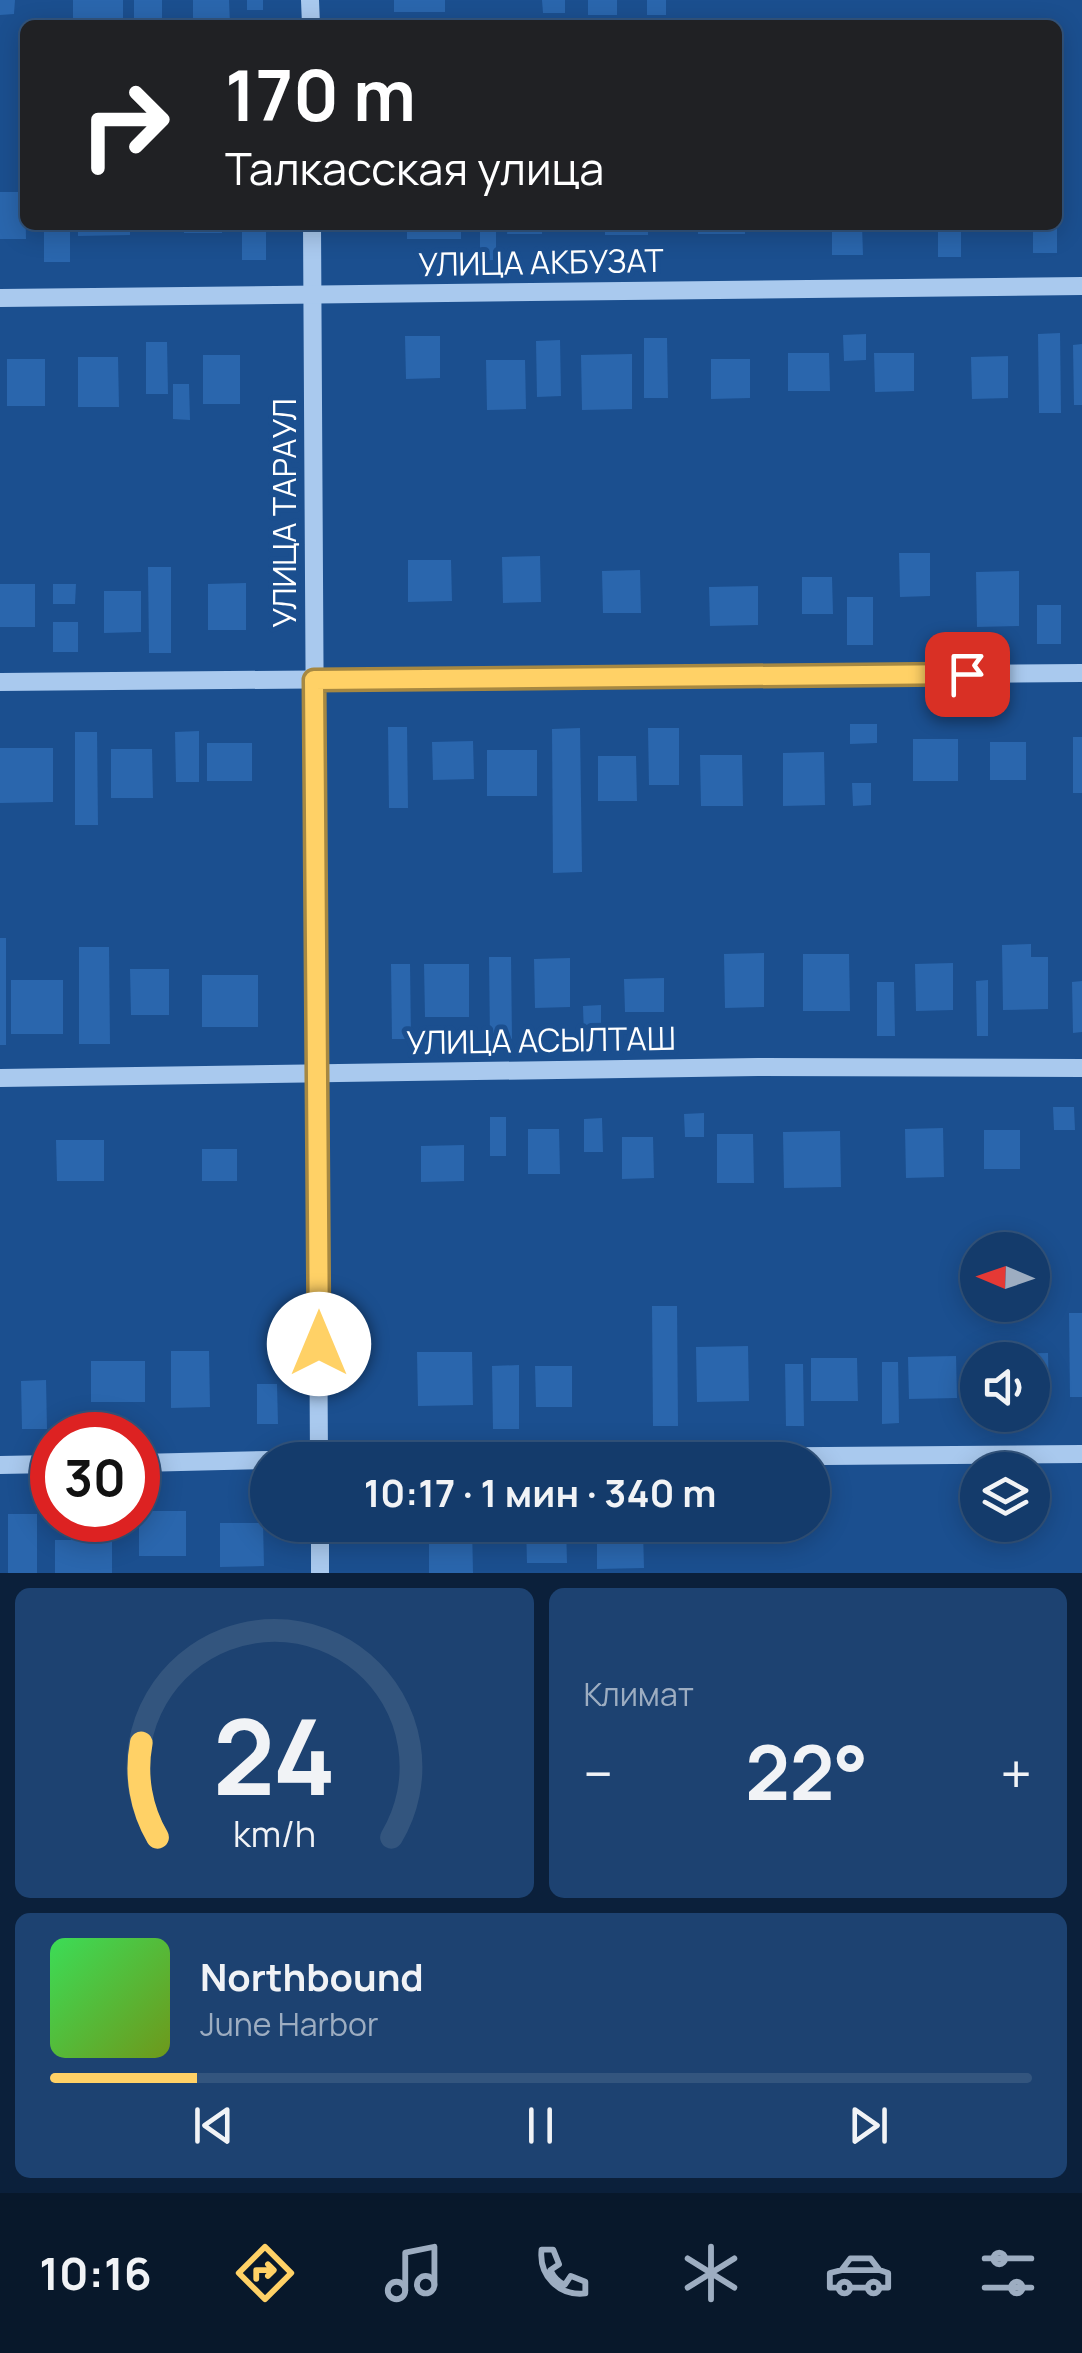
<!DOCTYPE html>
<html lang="ru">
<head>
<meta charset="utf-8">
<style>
	:root { --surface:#143b6b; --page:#1d4271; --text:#f1f3f6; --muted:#9dadc1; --line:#33557e; --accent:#ffd166 }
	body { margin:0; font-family:Manrope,sans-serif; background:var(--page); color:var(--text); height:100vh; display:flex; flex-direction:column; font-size:38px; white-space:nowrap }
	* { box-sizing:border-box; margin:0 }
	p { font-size:32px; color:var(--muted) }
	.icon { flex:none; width:55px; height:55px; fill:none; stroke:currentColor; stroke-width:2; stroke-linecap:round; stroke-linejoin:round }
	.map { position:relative; height:1573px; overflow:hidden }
	.drawer { display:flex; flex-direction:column; gap:15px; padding:15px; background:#0b203b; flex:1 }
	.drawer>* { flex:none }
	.top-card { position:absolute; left:20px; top:20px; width:1042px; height:210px; border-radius:15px; box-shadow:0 5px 25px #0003,0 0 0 2px var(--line); background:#202124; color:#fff; overflow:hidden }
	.needle { width:65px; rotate:272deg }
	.tools { position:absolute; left:960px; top:1232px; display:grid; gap:20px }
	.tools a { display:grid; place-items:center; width:90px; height:90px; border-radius:50%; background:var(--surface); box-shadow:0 5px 25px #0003,0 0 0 2px var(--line); font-size:50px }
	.speed { position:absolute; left:30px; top:1412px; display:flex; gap:20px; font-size:50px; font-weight:700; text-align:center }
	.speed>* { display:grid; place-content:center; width:130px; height:130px; border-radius:50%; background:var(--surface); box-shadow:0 5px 25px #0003,0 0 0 2px var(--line); line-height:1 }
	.speed .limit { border:15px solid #d22; background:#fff; color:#111 }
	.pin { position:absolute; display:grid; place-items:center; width:85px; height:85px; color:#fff; margin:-42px; border-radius:20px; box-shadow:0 5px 15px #0006 }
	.me { position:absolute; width:110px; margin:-55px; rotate:0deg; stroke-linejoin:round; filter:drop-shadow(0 0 8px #0008) }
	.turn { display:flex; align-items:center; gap:35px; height:210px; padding:0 40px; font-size:45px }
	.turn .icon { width:130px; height:130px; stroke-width:2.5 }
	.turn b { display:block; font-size:70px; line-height:85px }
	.big { font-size:75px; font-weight:700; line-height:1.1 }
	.drawer .widget { flex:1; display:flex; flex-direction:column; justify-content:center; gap:15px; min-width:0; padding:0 35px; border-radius:15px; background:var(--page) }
	.drawer .dial { align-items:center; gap:0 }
	.dial svg { height:260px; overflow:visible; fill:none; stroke:var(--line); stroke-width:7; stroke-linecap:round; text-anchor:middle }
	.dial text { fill:var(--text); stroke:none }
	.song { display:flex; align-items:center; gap:30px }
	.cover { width:120px; height:120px; border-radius:15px; background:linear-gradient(135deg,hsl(130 70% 55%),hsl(80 70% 35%)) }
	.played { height:10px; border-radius:5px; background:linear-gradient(90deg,var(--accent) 15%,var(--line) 15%) }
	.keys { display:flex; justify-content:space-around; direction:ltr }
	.heat { display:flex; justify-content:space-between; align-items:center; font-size:55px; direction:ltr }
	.drawer .tiles { flex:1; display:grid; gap:15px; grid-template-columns:1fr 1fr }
	.widget:last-child { grid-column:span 2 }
	.trip { position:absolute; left:250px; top:1442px; width:580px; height:100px; border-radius:50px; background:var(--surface); box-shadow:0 5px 25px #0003,0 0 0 2px var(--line); font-weight:700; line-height:100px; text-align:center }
	.tabs { display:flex; height:160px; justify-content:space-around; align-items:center; background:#08182b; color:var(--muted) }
	.tabs .icon { width:70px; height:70px }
	.tabs .on { color:var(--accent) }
	.tabs b { font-size:45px; color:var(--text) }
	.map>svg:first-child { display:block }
	.building { fill:#2a66ad }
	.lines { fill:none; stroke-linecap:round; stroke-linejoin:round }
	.minor { stroke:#a9c9ee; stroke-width:18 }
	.route-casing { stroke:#a68842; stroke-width:25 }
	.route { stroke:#ffd166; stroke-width:18 }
	.labels { text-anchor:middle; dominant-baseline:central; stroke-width:10; stroke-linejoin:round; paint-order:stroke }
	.street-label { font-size:32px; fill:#fff; stroke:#1b4f8f }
</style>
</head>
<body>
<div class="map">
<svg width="1082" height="1573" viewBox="0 0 1082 1573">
	<rect width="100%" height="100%" fill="#1b4f8f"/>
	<g class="building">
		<path d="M0,0H15L14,14L0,15Z"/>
		<rect x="73" y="0" width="50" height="25"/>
		<rect x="134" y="0" width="28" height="25"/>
		<path d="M193,0H229L230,25H193Z"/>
		<rect x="247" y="0" width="16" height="10"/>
		<rect x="394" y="0" width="51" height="12"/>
		<path d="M542,0H565V13H543Z"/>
		<rect x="588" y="0" width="29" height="15"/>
		<rect x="647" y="0" width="19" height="15"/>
		<path d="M0,192H25L26,239H0Z"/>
		<rect x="44" y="225" width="26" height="37"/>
		<path d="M78,225H130V235L78,236Z"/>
		<rect x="184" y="225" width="38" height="8"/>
		<rect x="242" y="225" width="24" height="35"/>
		<rect x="407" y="225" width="54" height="14"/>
		<rect x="480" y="225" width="16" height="35"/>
		<path d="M508,225H542V234H507Z"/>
		<rect x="605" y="225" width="43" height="10"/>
		<rect x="698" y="225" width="47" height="9"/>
		<path d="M832,225H862L863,255H832Z"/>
		<rect x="938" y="225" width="23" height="32"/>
		<rect x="969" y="225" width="46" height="7"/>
		<rect x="1033" y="225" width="24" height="28"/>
		<path d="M1060,333L1061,413H1039L1038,334Z"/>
		<path d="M866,334V360L844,361L843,335Z"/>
		<path d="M405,336H440V378L406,379Z"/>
		<path d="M644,338H667L668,398H644Z"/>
		<path d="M560,340L561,396L537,397L536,341Z"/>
		<path d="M146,342H167L168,394H146Z"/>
		<path d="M1082,344V405H1074L1073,345Z"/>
		<path d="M788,353H829L830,391H788Z"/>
		<path d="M874,353H914V391L875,392Z"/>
		<path d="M632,354V409L582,410L581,355Z"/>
		<rect x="203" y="355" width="37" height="49"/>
		<path d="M1008,356V398L972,399L971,357Z"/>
		<path d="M78,357H118L119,407H78Z"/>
		<rect x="7" y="359" width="38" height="47"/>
		<path d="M711,359H750V398L711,399Z"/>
		<path d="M486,360H525L526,409L487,410Z"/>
		<path d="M173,384H189L190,420L173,419Z"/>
		<path d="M899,553H930V596L900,597Z"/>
		<path d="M540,556L541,602L503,603L502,557Z"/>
		<path d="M408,560H451L452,601L408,602Z"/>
		<path d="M148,567H171V653H149Z"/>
		<path d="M640,570L641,613H603L602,571Z"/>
		<path d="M1019,571V626L977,627L976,572Z"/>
		<path d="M802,577H832L833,614H802Z"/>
		<path d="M246,583V630H208V584Z"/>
		<rect x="0" y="584" width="35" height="43"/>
		<path d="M53,584H76L75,604H53Z"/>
		<path d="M758,586V625L710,626L709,587Z"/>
		<path d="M104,591H141V632L104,633Z"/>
		<rect x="847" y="597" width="26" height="48"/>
		<rect x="1037" y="605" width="24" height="39"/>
		<rect x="53" y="622" width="25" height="30"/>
		<path d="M850,724H877V743L850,744Z"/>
		<path d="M388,727H407L408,808H389Z"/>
		<path d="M580,728L582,872L553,873L552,729Z"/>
		<path d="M648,728H679V785H649Z"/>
		<path d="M199,731V782H176L175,732Z"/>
		<path d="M75,732H97L98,825H75Z"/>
		<rect x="1073" y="737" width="9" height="56"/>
		<rect x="913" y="739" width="45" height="42"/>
		<path d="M473,741L474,779L433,780L432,742Z"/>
		<rect x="990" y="742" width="36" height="38"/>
		<rect x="207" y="743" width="45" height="38"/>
		<path d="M0,748H53V802L0,803Z"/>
		<path d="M111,749H152L153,798H111Z"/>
		<rect x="487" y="750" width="50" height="46"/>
		<path d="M824,752L825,805L783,806V753Z"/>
		<path d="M700,755H742L743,806H701Z"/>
		<path d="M598,756H636L637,801H598Z"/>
		<path d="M852,783H871V805L853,806Z"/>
		<rect x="0" y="938" width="6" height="107"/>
		<path d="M1031,944V957H1048V1009L1003,1010L1002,945Z"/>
		<path d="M79,947H109L110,1044H79Z"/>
		<path d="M764,953V1007L725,1008L724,954Z"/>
		<path d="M803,954H849L850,1011H803Z"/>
		<path d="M489,957H511L512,1039H490Z"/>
		<path d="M570,958V1007L535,1008L534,959Z"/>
		<path d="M953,963V1010L916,1011L915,964Z"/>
		<path d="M391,964H410L411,1039H392Z"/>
		<path d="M424,964H469V1017H425Z"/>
		<path d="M130,969H169V1015H131Z"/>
		<rect x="202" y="975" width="56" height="52"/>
		<path d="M664,978V1012H625L624,979Z"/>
		<rect x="11" y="980" width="52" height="54"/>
		<path d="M988,980V1036H977L976,981Z"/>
		<path d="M1082,981V1032L1073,1033L1072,982Z"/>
		<path d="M877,982H894L895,1036H877Z"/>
		<path d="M601,1005V1036L584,1037L583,1006Z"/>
		<path d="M1053,1107H1074L1075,1130H1054Z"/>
		<path d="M704,1113V1137H685L684,1114Z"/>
		<rect x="490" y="1117" width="16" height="39"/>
		<path d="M602,1118L603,1152H584V1119Z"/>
		<path d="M943,1128L944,1177L906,1178L905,1129Z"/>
		<path d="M528,1129H559L560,1174H528Z"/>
		<rect x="984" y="1130" width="36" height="39"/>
		<path d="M840,1131L841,1187L784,1188L783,1132Z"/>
		<path d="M717,1134H753L754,1183H717Z"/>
		<path d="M622,1137H653L654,1178L622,1179Z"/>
		<path d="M56,1140H104V1181H57Z"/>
		<path d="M464,1145V1181L421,1182V1146Z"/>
		<rect x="202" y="1149" width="35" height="32"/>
		<path d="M652,1306H677L678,1426H653Z"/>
		<path d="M1069,1313H1082V1397H1070Z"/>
		<path d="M748,1346L749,1401L697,1402L696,1347Z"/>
		<path d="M171,1351H209L210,1407L171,1408Z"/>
		<path d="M417,1352H472L473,1405L418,1406Z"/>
		<path d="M1048,1353L1049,1394H1032V1360H987V1354Z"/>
		<path d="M956,1356L957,1398L909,1399L908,1357Z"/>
		<path d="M811,1358H857L858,1401H811Z"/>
		<rect x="91" y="1361" width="54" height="41"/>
		<path d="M882,1362H898L899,1423L882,1424Z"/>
		<path d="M785,1364H803L804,1426H786Z"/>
		<path d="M519,1365V1429H493L492,1366Z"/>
		<path d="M535,1366H572V1407H536Z"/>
		<path d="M46,1380L47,1429H22L21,1381Z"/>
		<path d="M257,1384H277L278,1424H257Z"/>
		<rect x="139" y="1511" width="47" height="45"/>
		<rect x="8" y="1514" width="29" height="59"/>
		<path d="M220,1523H263L264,1566L220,1567Z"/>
		<path d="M429,1525H472L473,1573H429Z"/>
		<path d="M526,1525H566L567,1563H527Z"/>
		<path d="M643,1530L644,1568L597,1569V1531Z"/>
		<path d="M71,1531H112V1573H55V1540H71Z"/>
	</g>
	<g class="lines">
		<g class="minor">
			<path d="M310,0L311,25"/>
			<path d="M312,225L319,1460"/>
			<path d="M0,298L1082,286"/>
			<path d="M0,682L1082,673"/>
			<path d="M0,1078L758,1067L1082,1068"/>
			<path d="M290,1460L1082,1454"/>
			<path d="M138,1463L268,1460"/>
			<path d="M0,1465L52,1464"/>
			<path d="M320,1525V1573"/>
		</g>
	</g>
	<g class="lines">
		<defs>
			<path id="route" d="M319,1344L314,680L967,674"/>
		</defs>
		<use href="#route" class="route-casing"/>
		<use href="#route" class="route"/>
	</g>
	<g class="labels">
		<g class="street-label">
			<text transform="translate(541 262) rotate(-1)">УЛИЦА АКБУЗАТ</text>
			<text transform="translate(284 513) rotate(-90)">УЛИЦА ТАРАУЛ</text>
			<text transform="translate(541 1040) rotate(-1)">УЛИЦА АСЫЛТАШ</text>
		</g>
	</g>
</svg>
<div class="tools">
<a><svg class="needle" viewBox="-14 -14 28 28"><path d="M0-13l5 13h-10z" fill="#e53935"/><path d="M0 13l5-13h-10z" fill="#9dadc1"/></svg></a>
<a><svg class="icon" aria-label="sound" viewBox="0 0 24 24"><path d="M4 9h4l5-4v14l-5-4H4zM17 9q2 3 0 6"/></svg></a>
<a><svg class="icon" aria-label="layers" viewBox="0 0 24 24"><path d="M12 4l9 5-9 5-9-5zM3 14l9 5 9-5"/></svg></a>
</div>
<div class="speed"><div class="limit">30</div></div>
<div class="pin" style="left:967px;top:674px;background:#d93025"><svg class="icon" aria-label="arrive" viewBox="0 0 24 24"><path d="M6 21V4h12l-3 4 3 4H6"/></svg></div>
<svg class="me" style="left:319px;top:1344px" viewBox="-20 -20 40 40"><circle r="19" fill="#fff"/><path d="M0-13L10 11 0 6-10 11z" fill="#ffd166"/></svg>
<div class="trip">10:17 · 1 мин · 340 m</div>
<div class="top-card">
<div class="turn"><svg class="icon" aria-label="right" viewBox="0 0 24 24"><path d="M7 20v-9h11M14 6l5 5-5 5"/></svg><div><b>170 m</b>Талкасская улица</div></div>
</div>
</div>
<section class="drawer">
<div class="tiles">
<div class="widget dial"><svg viewBox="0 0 100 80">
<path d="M14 69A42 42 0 1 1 86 69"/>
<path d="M14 69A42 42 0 0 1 9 40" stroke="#ffd166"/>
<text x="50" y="56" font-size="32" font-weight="700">24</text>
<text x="50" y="72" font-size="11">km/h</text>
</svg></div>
<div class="widget"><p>Климат</p>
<div class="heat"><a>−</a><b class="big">22°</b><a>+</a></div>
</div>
<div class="widget">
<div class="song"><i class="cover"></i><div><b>Northbound</b><p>June Harbor</p></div></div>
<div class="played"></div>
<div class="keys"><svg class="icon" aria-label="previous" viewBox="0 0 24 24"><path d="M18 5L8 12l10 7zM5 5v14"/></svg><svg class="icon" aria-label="pause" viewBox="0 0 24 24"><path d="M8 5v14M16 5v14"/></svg><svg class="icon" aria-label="next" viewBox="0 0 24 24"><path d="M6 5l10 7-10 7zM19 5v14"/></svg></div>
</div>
</div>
</section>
<nav class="tabs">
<b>10:16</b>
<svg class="icon on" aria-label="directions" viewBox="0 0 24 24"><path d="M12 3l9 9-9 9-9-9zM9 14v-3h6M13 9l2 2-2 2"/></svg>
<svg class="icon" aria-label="music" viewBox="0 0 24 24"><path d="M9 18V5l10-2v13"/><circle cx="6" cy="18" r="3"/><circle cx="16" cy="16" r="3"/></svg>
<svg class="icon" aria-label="phone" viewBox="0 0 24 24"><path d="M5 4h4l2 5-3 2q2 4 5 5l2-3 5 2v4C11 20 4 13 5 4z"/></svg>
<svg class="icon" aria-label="climate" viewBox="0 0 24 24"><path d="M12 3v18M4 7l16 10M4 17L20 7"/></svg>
<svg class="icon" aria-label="car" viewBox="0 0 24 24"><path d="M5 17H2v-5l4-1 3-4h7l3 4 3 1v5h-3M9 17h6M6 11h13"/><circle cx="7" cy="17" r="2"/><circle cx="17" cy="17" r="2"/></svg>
<svg class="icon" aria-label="filters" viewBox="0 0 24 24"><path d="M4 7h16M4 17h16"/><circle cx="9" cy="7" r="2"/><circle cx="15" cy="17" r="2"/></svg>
</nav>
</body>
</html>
